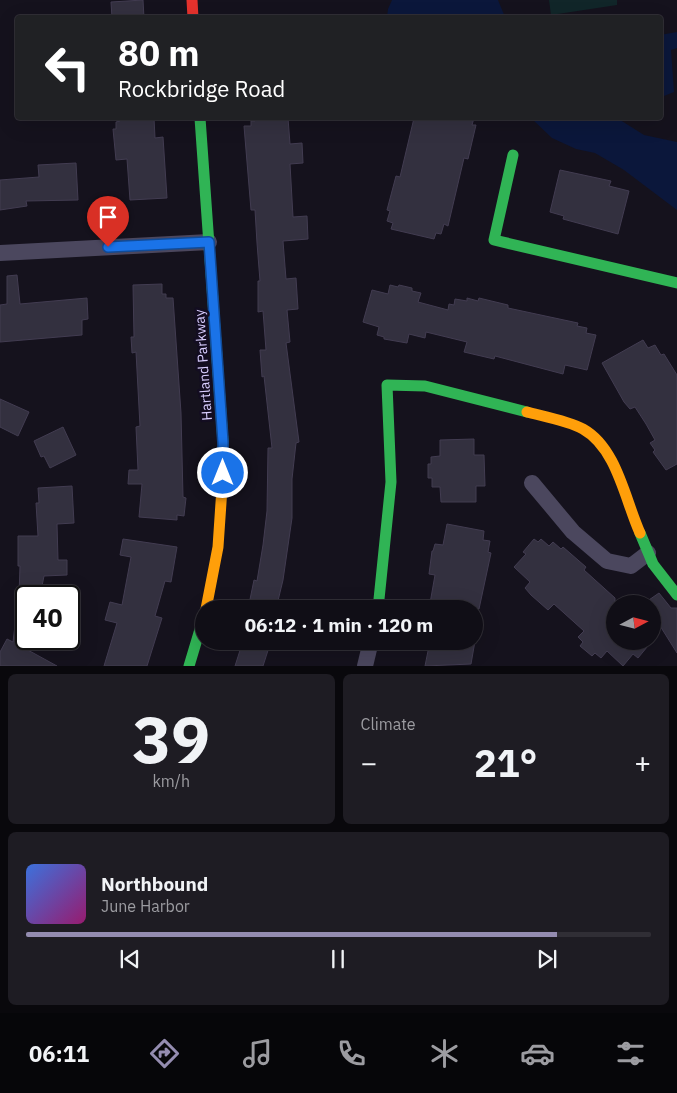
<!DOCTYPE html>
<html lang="en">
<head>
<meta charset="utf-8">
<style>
	:root { --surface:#100e16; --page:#1e1c23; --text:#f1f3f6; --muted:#9c9ca1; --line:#302e35; --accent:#948cb0 }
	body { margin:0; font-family:"IBM Plex Sans",sans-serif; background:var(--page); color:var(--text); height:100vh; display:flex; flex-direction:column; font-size:19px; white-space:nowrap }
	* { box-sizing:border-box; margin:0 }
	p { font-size:16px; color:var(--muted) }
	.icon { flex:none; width:28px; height:28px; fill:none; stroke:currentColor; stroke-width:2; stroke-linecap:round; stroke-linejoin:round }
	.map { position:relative; height:666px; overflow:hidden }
	.side { display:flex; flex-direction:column; gap:8px; padding:8px; background:#09080c; flex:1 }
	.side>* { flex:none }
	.top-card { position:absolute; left:15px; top:15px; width:648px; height:105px; border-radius:5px; box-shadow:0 5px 20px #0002,0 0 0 1px var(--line); background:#202124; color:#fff; overflow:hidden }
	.needle { width:32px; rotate:83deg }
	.controls { position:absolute; left:606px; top:595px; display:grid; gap:10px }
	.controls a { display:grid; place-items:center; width:55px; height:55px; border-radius:50%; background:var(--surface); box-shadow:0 5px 20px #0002,0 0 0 1px var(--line); font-size:25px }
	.speed { position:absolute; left:15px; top:585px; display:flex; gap:10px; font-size:25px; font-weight:700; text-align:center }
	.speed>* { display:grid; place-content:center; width:65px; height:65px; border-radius:50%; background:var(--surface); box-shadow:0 5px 20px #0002,0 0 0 1px var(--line); line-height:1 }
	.speed .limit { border:2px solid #111; border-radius:8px; background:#fff; color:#111 }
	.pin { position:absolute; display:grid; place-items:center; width:42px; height:42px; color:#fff; margin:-51px -21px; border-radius:50% 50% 50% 0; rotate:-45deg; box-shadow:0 0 5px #0007 }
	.pin .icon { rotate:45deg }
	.me { position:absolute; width:55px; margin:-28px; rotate:0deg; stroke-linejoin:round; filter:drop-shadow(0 0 4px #0008) }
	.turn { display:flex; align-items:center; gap:18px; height:105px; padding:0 20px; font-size:22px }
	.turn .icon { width:65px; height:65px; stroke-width:2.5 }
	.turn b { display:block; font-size:35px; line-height:42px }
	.big { font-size:38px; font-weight:700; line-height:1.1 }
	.side .widget { flex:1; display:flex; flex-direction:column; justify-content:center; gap:8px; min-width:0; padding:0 18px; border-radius:8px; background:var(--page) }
	.side .dial { align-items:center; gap:0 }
	.dial b { font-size:65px; line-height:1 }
	.song { display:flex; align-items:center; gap:15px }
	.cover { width:60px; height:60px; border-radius:8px; background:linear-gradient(135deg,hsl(220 70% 55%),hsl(320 70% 35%)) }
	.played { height:5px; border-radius:2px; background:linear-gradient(90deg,var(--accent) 85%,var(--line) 85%) }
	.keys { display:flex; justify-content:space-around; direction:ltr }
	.heat { display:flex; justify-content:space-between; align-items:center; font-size:28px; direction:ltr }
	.side .tiles { flex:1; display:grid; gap:8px; grid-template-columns:1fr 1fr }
	.widget:last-child { grid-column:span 2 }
	.trip { position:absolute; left:195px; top:600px; width:288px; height:50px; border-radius:25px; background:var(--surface); box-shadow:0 5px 20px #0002,0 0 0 1px var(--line); font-weight:700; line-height:50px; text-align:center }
	.menu { display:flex; height:80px; justify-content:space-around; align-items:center; background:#060609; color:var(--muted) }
	.menu .icon { width:35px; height:35px }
	.menu .on { color:var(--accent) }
	.menu b { font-size:22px; color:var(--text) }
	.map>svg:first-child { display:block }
	.green { fill:#112629 }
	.water { fill:#0b173b }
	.building { fill:#33303f; stroke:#423c51 }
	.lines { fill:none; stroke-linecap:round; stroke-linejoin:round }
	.street { stroke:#4b475e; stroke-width:16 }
	.fast { stroke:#30b455; stroke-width:11 }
	.slow { stroke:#ff9f0a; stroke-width:11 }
	.jam { stroke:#e5322d; stroke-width:11 }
	.route-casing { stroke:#114b97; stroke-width:12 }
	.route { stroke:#1a73e8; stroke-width:9 }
	.labels { text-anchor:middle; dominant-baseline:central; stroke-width:5; stroke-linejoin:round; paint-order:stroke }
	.street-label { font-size:14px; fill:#d9ceff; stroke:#130d21 }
</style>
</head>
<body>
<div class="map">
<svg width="677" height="666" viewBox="0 0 677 666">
	<rect width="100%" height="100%" fill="#15121d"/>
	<path class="green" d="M549,0H617V5L551,15Z"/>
	<g class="water">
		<path d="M392,0H498L505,17H387L388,9Z"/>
		<path d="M677,32V48L671,50L674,92L664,96L660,94V35Z"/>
		<path d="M531,118H617L644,135L677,142V210L624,170L595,153L576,149L552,138Z"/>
	</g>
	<g class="building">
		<path d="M143,0L144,18H112L111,2Z"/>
		<path d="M120,118H154L155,138L163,137L167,198L130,200L127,159L116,160L113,129H116V122L120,121Z"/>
		<path d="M255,118H288L290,144L302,143L303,163L290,164L293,217L307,216L308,239L283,241L286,279L296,278L298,309L287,310L290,342L286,343L299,442L296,443L292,479V518L283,580L276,609H248L254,580L257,581L263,545L267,511L268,448H272L264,376L262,377L260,350H266L263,311L258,312V281H260L257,243L255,210H251L244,126H251V121H255Z"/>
		<path d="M414,118H474L472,125H476L468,159L464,158L448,226L444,224L441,234L436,233L434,239L391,229L393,223L387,221L390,211L387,210L396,176L400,177Z"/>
		<path d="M76,163L78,200L26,201L27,206L0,210V180L39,177L38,165Z"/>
		<path d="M560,170L611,181L609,186L629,191L618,234L563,219L564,216L550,212Z"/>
		<path d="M17,275L20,304L87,298L88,319L82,320V335L0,342V305L7,304V276Z"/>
		<path d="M162,284V294H166V298H173L181,413L183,497L186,498L184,516L177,515V520L139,517L142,484H128L129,470H138L136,427L140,426L136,352L132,353L131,337H134L133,285Z"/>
		<path d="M390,285L398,287L399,285L412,288V291L421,293L418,302L448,310L449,304L454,305L455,299L467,301V298L478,301L479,298L508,305V308L578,323L577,326L587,328L586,333L596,335L587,370L565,365L563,374L495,356L494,359L464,352L467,342L426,332L425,338L409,334L407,343L384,339V337L377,335L379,327L363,322L372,290L388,294Z"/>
		<path d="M643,340L648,348L655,345L661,355L664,354L677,375V464L666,470L653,452L655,450L650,443L655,440L646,424L635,407L630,409L624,402L602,363Z"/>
		<path d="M0,399L29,412L18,436L0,427Z"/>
		<path d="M63,427L76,455L50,468L44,456L41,457L34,441Z"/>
		<path d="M474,439V455H484L485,486H476V502H441L440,487H432V478H428V464H431V457L440,456V440Z"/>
		<path d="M72,486L74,523L57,524L58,560H67V575L44,576L40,596H19L20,566H18V536H38L36,503H39L38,488Z"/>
		<path d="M447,524L484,531L483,540L490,541L488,552L491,553L479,609H429L435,575L429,574L432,551H433L435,544L443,545Z"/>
		<path d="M123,539L177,547L171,582L165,581L155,616L162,618L147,666H104L117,623L105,620L110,602L122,605L131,557L120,555Z"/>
		<path d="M534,539L538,542L541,539L549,546L553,542L561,549L563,547L586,567L584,570L615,598V641H652L638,658L633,654L623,666L607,651L601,658L595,653L592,656L580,646L583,642L578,637L584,631L554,604L548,610L531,595L525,588L530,582L514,567L526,554L523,552Z"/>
		<path d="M659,593L671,608H677V653L652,613V604L646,602Z"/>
		<path d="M17,609H26V649L57,666H0V652L7,639L13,642Z"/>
		<path d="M243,641H271L263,666H235Z"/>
		<path d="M430,641H475L471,664L425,666Z"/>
	</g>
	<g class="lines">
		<g class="street">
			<path d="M0,253L209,242"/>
			<path d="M532,483L573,532L607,561L631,566L648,553"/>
			<path d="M365,666L371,641"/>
		</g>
		<g class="fast">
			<path d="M200,118L223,442V473"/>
			<path d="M513,155L494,240L677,283"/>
			<path d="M640,533L653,564L677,595"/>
			<path d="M378,609L391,482L387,385L425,386L527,412"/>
			<path d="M189,666L204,616"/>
		</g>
		<g class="slow">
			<path d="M527,412C542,416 569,421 583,429C617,448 625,500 640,533"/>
			<path d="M206,609L218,547L223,473"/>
		</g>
		<path class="jam" d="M192,0L193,18"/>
	</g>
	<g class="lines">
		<defs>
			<path id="route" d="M108,247L209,242L223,442V473"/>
		</defs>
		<use href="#route" class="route-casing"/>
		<use href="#route" class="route"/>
	</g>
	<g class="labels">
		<g class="street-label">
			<text transform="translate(203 365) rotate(-94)">Hartland Parkway</text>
		</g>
	</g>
</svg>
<div class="controls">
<a><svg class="needle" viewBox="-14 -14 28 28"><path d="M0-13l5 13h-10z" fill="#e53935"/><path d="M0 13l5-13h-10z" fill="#9c9ca1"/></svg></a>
</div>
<div class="speed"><div class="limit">40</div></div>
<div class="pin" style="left:108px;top:247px;background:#d93025"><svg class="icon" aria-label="arrive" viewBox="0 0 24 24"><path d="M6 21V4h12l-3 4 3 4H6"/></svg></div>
<svg class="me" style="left:223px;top:473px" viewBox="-20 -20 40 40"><circle r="17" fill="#1a73e8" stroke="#fff" stroke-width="3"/><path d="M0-11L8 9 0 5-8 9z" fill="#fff"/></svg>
<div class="trip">06:12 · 1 min · 120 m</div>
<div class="top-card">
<div class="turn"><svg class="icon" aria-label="left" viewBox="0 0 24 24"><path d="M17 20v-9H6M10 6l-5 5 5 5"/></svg><div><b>80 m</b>Rockbridge Road</div></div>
</div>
</div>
<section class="side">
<div class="tiles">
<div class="widget dial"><b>39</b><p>km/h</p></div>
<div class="widget"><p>Climate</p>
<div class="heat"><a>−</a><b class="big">21°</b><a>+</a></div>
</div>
<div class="widget">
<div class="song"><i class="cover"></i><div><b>Northbound</b><p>June Harbor</p></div></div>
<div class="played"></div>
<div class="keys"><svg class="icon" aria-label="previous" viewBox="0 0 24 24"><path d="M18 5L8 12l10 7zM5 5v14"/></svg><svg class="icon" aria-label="pause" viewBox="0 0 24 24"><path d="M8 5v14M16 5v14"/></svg><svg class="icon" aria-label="next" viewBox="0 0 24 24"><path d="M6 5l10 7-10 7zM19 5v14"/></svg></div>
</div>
</div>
</section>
<nav class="menu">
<b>06:11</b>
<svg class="icon on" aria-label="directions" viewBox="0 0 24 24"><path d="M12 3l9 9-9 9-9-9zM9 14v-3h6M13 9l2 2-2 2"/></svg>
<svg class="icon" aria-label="music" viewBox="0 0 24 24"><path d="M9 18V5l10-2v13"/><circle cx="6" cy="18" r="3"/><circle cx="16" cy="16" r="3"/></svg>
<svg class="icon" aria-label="phone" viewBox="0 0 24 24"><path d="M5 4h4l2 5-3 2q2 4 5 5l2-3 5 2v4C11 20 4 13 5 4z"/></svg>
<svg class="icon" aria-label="climate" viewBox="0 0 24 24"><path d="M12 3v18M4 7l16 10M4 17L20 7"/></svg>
<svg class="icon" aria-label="car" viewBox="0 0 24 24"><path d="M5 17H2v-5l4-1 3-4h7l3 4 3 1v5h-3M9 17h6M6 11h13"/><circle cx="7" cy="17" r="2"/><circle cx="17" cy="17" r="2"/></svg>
<svg class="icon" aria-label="filters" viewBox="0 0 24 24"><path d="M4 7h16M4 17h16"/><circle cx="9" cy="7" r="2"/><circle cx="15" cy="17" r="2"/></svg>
</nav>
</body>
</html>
